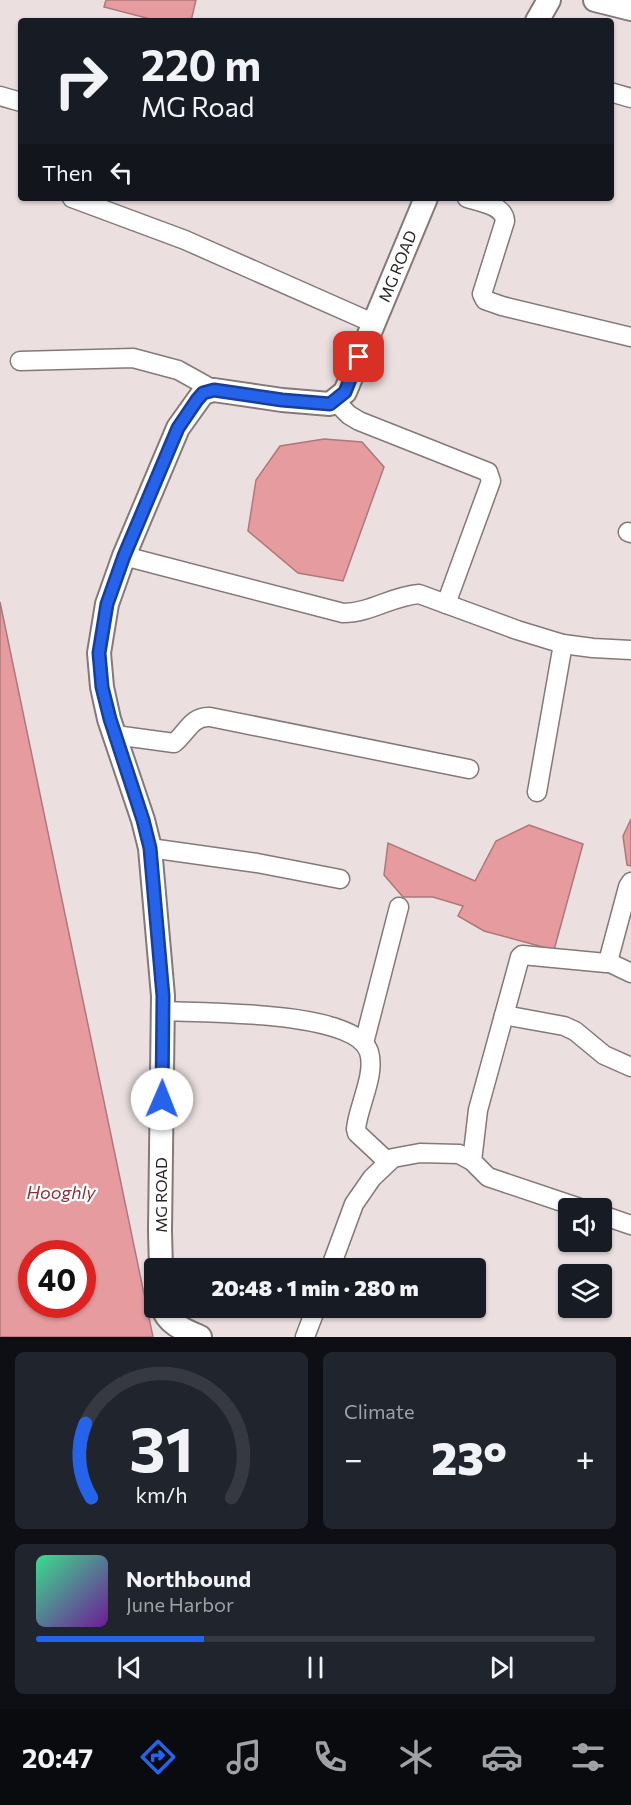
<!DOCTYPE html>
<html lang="en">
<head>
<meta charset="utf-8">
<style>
	:root { --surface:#171b24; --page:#20242c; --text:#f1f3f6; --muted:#9ea1a6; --line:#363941; --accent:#2563eb }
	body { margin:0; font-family:Commissioner,sans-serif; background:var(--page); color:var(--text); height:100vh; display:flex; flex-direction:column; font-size:22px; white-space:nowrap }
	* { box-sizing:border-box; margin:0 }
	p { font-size:20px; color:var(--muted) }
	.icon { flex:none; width:33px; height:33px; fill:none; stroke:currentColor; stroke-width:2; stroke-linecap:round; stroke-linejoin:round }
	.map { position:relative; height:1337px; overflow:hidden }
	.drawer { display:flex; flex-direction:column; gap:15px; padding:15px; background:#0d0f14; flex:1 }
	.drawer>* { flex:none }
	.hud { position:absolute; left:18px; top:18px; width:596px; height:183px; border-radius:6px; box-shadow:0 2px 4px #0004; background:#171b24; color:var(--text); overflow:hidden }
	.buttons { position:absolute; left:558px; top:1198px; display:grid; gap:12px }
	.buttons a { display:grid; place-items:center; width:54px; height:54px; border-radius:6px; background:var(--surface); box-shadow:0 2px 4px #0004; font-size:30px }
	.speed { position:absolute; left:18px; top:1240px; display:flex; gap:12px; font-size:30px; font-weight:700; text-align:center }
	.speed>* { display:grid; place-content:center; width:78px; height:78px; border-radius:50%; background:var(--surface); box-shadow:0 2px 4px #0004; line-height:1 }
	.speed .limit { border:9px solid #d22; background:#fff; color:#111 }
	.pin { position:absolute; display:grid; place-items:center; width:51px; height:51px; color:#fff; margin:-26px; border-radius:12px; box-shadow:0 3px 9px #0006 }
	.me { position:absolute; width:66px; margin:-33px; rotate:1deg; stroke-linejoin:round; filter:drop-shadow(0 0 4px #0008) }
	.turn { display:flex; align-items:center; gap:21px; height:126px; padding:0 24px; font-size:27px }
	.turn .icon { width:78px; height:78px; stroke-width:2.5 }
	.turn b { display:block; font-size:42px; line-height:51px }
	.then { display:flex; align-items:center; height:57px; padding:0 24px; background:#0003; gap:12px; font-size:22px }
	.big { font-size:45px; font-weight:800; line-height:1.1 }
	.drawer .tile { flex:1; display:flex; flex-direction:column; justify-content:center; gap:9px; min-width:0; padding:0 21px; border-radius:9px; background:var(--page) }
	.drawer .dial { align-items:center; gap:0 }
	.dial svg { height:156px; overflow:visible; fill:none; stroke:var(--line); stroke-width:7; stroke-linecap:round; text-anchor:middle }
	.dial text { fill:var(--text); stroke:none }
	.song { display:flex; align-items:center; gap:18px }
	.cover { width:72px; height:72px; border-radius:9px; background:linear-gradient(135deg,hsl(150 70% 55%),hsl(280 70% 35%)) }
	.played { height:6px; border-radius:3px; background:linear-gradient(90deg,var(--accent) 30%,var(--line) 30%) }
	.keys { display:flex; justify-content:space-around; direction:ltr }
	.heat { display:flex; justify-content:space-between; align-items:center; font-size:33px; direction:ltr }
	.drawer .tiles { flex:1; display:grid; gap:15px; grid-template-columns:1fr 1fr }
	.tile:last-child { grid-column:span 2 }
	.trip { position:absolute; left:144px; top:1258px; width:342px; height:60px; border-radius:6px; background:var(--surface); box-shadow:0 2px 4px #0004; font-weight:800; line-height:60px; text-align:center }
	.tab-bar { display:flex; height:96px; justify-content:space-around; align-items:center; background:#090b0e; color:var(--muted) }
	.tab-bar .icon { width:42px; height:42px }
	.tab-bar .current { color:var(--accent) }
	.tab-bar b { font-size:27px; color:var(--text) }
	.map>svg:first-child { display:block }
	.water { fill:#e69c9e; stroke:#ad7879; stroke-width:1.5; fill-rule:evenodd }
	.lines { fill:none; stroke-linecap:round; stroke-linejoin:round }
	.minor-casing { stroke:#847979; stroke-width:21 }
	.tertiary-casing { stroke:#847979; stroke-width:26 }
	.minor { stroke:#fff; stroke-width:18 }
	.tertiary { stroke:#fff; stroke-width:22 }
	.route-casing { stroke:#184099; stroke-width:15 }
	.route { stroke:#2563eb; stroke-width:10 }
	.labels { text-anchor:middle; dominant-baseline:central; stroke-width:4.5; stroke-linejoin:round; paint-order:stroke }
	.street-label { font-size:16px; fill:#282323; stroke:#fff }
	.water-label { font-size:18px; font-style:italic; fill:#89323a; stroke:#fff }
</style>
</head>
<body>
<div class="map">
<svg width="631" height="1337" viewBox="0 0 631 1337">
	<rect width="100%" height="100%" fill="#ebdfdf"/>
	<g class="water">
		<path d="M106,0H196L191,21H158L104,7Z"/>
		<path d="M324,439L362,442L384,467L343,581L298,573L248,531L256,480L280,446Z"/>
		<path d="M0,602L153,1337H0ZM32,1254H82V1305H32Z"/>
		<path d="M631,819V866L627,865L623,836Z"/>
		<path d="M529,825L583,844L554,950L484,931L458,916L463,906L433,897H403L384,875L388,843L475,881L496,841Z"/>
	</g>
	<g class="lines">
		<defs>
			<g id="minor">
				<path d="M610,92L631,98"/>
				<path d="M0,96L21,102"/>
				<path d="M72,198L185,240L373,323"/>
				<path d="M467,198C480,202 504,205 505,221L482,294L485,300L502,306L631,337"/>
				<path d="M20,361L133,358L178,370L214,390"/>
				<path d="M335,401L349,415L359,421L488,472L491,481L446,604"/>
				<path d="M628,532L631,533"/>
				<path d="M124,556L343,613C370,613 392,596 419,594L517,630L563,644L593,648L631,650"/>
				<path d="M115,735L174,743C187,733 191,716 210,717L469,769"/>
				<path d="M537,792L563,644"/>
				<path d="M150,848L257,863L340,879"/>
				<path d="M608,962L631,973"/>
				<path d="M163,1011C202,1013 356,1010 369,1052C376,1075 358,1106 356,1129L357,1133L388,1162"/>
				<path d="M504,1015L564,1026L575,1031L604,1055L631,1067"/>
				<path d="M364,1043L399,907"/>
				<path d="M472,1161L478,1110L520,957L522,955L606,963L609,958L628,887L631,882"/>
				<path d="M602,1215L631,1225"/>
				<path d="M330,1269L354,1204L372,1178L393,1158L420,1153L459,1154L472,1161L488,1177L583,1209"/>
				<path d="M305,1337L316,1308"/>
			</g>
			<g id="tertiary">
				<path d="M595,0L631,9"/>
				<path d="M537,21L549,0"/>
				<path d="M161,1269L160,1231L163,996L150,848L143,820L109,719L102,687L99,653L107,604L124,556L178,428L203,393L214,390L282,400L330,404L345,392L426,198"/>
				<path d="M163,1308C167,1324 187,1331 200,1337"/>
			</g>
		</defs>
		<use href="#minor" class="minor-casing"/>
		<use href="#tertiary" class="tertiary-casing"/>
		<use href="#minor" class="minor"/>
		<use href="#tertiary" class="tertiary"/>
	</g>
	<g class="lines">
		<defs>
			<path id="route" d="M162,1099L163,996L150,848L143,820L110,719L102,687L99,653L107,604L124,556L178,428L197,400L203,393L214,390L282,400L330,404L345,392L359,357"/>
		</defs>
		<use href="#route" class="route-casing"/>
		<use href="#route" class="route"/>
	</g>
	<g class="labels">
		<g class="street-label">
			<text transform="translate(397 266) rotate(-68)">MG ROAD</text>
			<text transform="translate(160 1195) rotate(-90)">MG ROAD</text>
		</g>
		<g class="water-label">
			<text x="61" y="1192">Hooghly</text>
		</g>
	</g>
</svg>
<div class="buttons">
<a><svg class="icon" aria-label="sound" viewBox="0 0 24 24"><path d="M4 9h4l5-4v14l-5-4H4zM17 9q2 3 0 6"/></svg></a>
<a><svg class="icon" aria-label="layers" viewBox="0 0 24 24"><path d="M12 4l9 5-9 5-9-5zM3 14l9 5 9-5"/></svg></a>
</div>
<div class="speed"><div class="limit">40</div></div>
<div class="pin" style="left:359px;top:357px;background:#d93025"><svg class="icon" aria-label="arrive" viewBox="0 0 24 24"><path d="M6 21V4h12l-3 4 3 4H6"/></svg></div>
<svg class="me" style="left:162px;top:1099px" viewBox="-20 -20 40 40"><circle r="19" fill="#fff"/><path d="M0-13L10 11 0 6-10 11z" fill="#2563eb"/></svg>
<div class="trip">20:48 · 1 min · 280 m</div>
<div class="hud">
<div class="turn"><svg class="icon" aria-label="right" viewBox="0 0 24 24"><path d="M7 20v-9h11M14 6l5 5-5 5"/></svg><div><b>220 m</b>MG Road</div></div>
<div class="then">Then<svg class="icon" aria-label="left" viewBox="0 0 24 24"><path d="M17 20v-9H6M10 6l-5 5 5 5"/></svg></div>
</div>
</div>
<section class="drawer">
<div class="tiles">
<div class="tile dial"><svg viewBox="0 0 100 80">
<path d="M14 69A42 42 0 1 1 86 69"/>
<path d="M14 69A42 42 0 0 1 11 31" stroke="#2563eb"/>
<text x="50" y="56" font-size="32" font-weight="700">31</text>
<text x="50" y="72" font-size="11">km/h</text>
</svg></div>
<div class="tile"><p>Climate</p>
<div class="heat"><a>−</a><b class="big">23°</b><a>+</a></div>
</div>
<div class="tile">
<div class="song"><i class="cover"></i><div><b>Northbound</b><p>June Harbor</p></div></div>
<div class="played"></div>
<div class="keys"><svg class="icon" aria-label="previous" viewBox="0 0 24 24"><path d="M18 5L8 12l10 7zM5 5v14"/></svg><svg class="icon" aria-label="pause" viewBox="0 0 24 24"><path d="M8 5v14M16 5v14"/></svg><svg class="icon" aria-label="next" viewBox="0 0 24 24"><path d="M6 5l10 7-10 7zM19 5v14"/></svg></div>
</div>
</div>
</section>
<nav class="tab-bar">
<b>20:47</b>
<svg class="icon current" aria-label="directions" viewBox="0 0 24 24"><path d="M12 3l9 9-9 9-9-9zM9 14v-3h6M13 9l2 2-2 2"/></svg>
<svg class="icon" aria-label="music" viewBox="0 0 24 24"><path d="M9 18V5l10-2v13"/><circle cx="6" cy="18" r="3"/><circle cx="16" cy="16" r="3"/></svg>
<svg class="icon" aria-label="phone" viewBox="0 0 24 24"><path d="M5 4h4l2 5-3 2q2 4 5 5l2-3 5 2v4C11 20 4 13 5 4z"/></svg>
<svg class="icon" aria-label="climate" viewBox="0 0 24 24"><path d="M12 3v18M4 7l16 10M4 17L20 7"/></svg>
<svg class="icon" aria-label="car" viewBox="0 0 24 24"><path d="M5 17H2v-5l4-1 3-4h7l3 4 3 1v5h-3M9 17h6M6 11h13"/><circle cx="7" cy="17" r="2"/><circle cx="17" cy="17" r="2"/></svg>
<svg class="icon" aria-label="filters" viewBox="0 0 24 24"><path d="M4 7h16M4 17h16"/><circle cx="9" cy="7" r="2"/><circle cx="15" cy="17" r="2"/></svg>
</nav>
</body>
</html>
